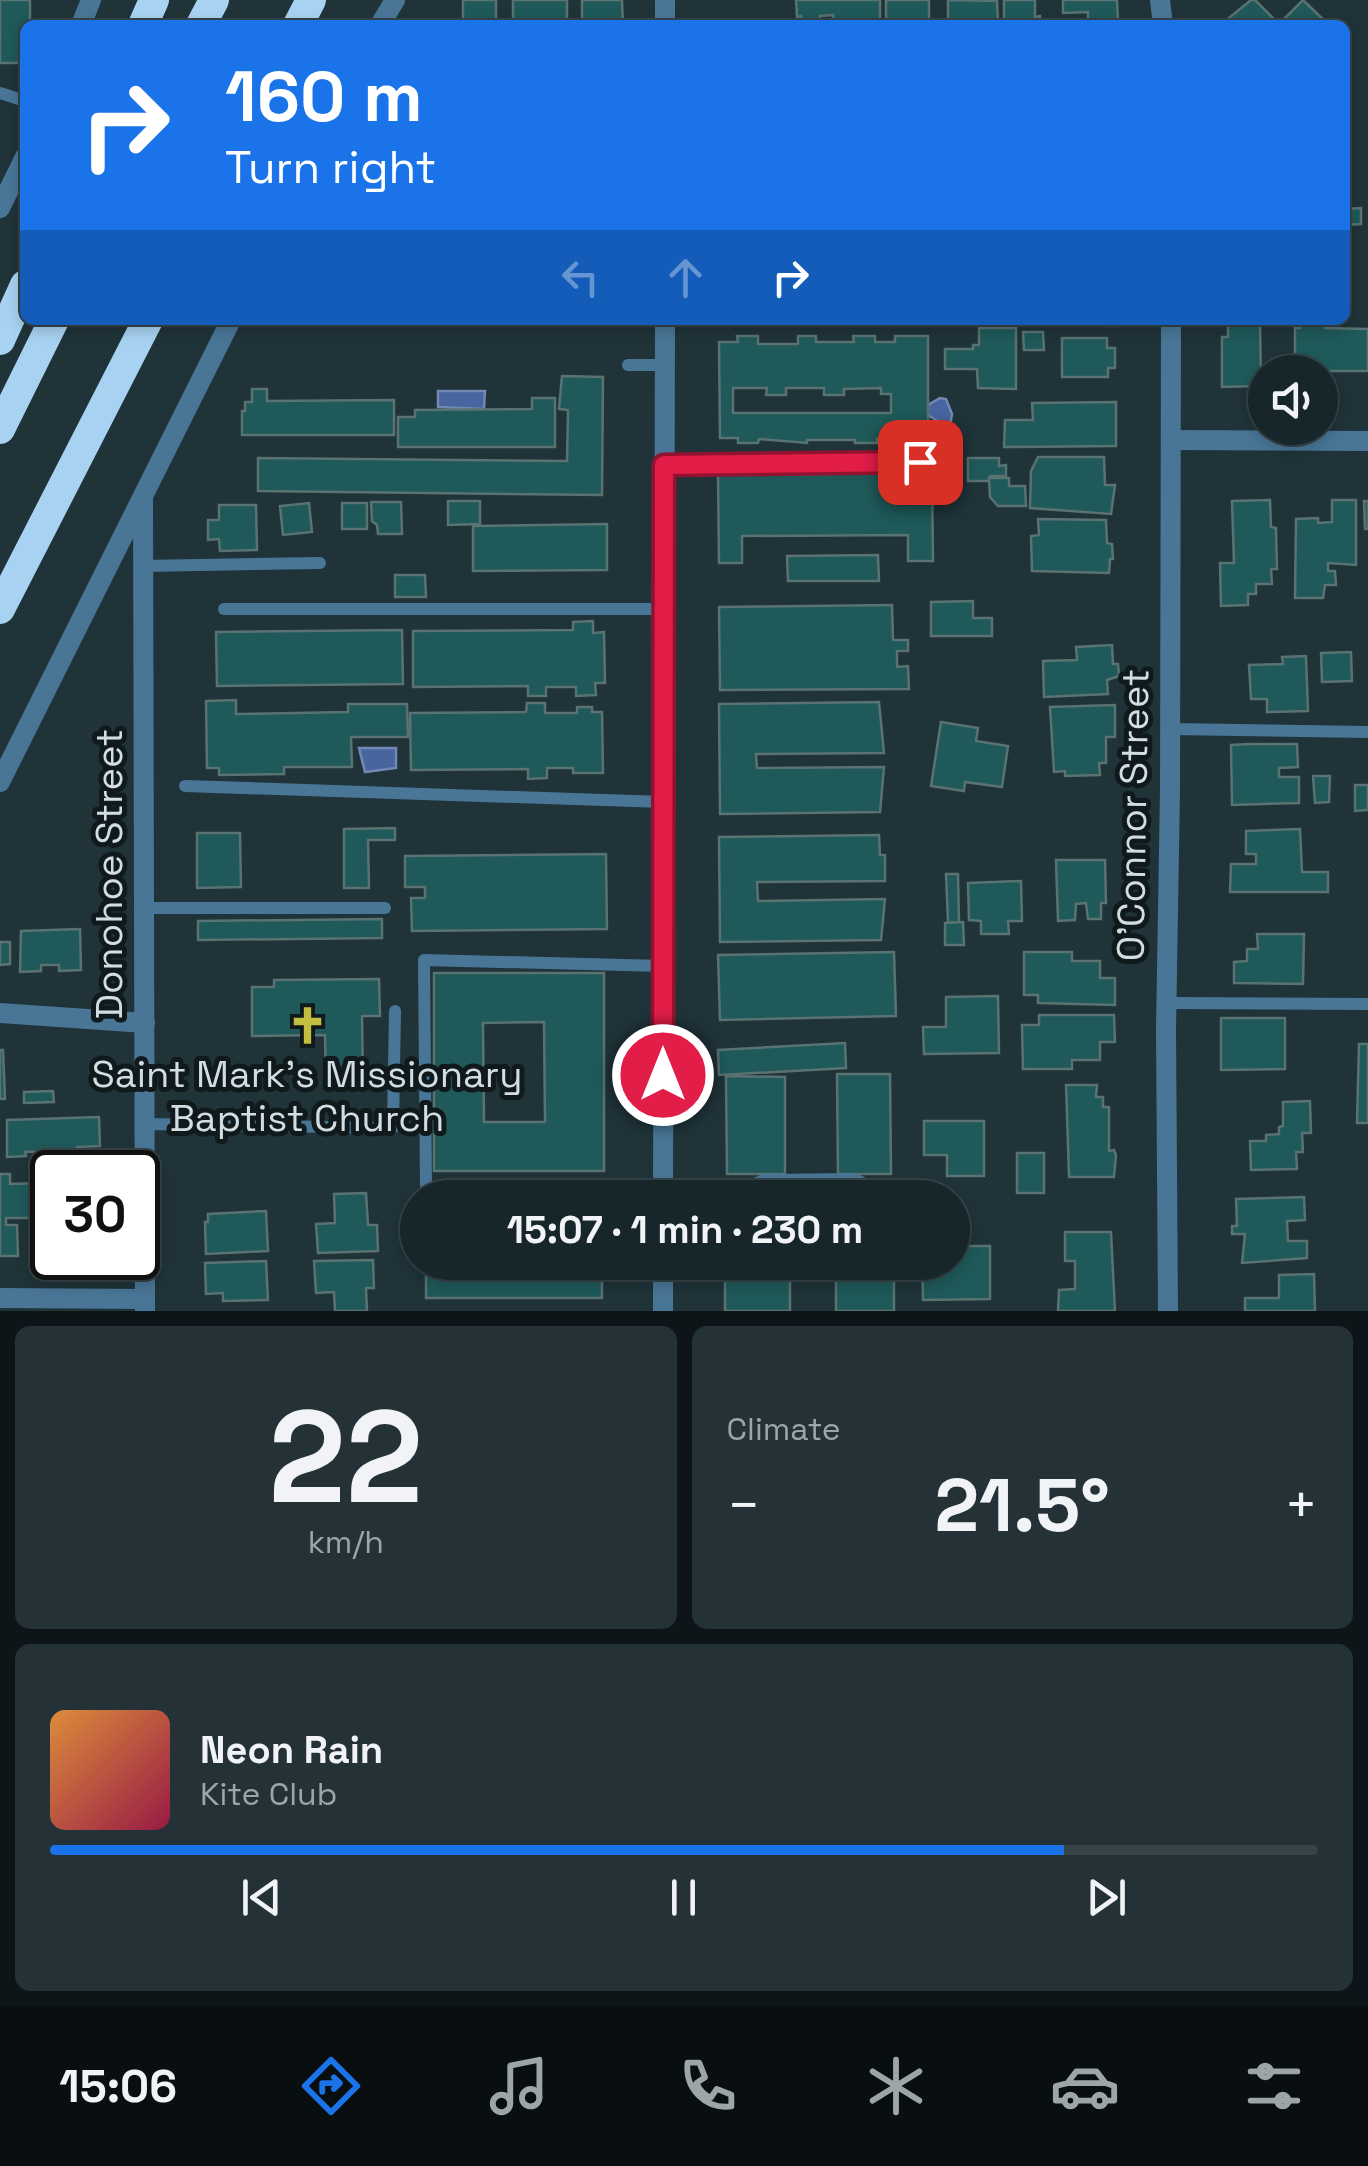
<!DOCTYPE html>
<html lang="en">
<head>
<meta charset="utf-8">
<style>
	:root { --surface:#17262b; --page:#243237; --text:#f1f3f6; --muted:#9ea5a9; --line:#364347; --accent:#1a73e8 }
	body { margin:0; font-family:"Space Grotesk",sans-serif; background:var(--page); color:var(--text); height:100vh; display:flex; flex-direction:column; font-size:38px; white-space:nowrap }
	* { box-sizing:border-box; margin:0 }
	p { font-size:32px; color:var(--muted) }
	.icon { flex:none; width:55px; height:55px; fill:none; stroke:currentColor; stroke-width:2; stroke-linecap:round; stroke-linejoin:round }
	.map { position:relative; height:1311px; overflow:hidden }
	.drawer { display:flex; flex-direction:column; gap:15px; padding:15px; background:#0d1518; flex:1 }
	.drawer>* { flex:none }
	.hud { position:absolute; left:20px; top:20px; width:1330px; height:305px; border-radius:15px; box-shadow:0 5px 15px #0003,0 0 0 2px var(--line); background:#1a73e8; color:#fff; overflow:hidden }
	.controls { position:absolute; left:1248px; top:355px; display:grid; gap:20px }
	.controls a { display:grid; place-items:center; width:90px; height:90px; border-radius:50%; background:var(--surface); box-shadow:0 5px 15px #0003,0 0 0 2px var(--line); font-size:50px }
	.speed { position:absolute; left:30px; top:1150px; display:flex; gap:20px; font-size:50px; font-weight:700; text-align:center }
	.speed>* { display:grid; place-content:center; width:130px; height:130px; border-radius:50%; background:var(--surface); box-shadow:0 5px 15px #0003,0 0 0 2px var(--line); line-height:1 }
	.speed .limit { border:5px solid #111; border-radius:15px; background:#fff; color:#111 }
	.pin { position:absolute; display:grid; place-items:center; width:85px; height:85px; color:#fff; margin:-42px; border-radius:20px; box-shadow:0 5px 15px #0006 }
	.me { position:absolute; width:110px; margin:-55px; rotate:0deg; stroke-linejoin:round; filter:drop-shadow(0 0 8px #0008) }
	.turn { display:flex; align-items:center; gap:35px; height:210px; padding:0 40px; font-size:45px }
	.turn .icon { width:130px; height:130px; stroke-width:2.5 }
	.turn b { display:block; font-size:70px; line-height:85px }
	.lanes { display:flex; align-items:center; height:95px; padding:0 40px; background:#0003; justify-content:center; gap:50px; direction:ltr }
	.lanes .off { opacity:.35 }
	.big { font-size:75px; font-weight:800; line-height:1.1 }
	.drawer .widget { flex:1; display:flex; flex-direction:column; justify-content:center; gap:15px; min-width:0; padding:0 35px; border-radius:15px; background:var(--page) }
	.drawer .dial { align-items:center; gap:0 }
	.dial b { font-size:130px; line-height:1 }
	.song { display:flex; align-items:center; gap:30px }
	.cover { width:120px; height:120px; border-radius:15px; background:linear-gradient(135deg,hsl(30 70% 55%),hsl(340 70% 35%)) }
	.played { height:10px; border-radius:5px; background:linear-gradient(90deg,var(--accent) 80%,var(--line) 80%) }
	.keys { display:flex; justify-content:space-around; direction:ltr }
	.heat { display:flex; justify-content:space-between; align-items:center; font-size:55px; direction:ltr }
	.drawer .tiles { flex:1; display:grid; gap:15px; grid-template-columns:1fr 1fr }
	.widget:last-child { grid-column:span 2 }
	.trip { position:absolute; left:400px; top:1180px; width:570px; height:100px; border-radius:50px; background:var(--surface); box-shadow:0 5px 15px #0003,0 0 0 2px var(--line); font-weight:800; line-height:100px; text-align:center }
	.dock { display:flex; height:160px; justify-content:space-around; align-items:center; background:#090f11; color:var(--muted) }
	.dock .icon { width:70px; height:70px }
	.dock .selected { color:var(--accent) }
	.dock b { font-size:45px; color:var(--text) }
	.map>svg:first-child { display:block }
	.water { fill:#48659f; stroke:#7189b3; stroke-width:2.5 }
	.building { fill:#1f5959; stroke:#5a7272; stroke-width:2.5; fill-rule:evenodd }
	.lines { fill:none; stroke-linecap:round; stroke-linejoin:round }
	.service { stroke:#497697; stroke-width:12 }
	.minor { stroke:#497697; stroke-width:20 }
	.tertiary { stroke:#497697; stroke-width:20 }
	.motorway { stroke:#a7d2f1; stroke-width:30 }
	.route-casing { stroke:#92132f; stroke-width:25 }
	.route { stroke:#e11d48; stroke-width:18 }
	.labels { text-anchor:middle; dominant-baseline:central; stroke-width:10; stroke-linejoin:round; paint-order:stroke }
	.street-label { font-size:38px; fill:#d1dde1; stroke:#10191c }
	.poi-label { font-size:38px; fill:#d1dde1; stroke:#10191c }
</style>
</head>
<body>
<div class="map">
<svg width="1368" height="1311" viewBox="0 0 1368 1311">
	<rect width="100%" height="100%" fill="#1f3339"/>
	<g class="water">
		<path d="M438,391H485L484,409L438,407Z"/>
		<path d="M940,398L946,399L952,414L949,433L939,432L936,420L928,415V405Z"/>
		<path d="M359,748H396V768L365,772Z"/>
	</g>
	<g class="building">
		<path d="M0,0H30V25H25V63H0Z"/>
		<path d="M463,0H496V25H437V22H463Z"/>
		<rect x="513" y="0" width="54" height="25"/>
		<path d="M582,0H622L623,25H582Z"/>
		<path d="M796,0H880V25H833V15L820,16V25H801V16L797,17Z"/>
		<rect x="886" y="0" width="43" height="25"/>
		<path d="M948,0L997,1L998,22L948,23Z"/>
		<path d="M1004,0H1035V17L1040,16V25H1004Z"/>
		<path d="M1063,0H1117L1118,21L1088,22V12L1063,13Z"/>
		<path d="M1251,0H1255L1273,18L1267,25H1227L1224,22Z"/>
		<path d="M1303,0L1329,25H1278Z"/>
		<path d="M1361,208V224L1346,225V209Z"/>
		<rect x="718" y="320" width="199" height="2"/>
		<path d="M1017,320H1117V326L1017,325Z"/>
		<path d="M1228,320H1260L1261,386L1222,387V337H1228Z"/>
		<path d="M1300,320H1325V328L1368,329V371H1323V384H1320V372H1295V328H1300Z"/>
		<path d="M979,328H1016V389L978,388L977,369H945V349H973V345H979Z"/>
		<path d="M1023,332H1043L1044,350H1024Z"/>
		<path d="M737,336H758V344H798V336H816V342H854L853,336H875V342H895V336H928V446H914V439H877V443H855V440H807V443L759,439L758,443H738V438H720L719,342H738ZM733,388H767L766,395H786V388H824V395H844V389L881,388V394H891V413H733Z"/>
		<path d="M1062,338H1107V348H1115V368H1108V377H1062Z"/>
		<path d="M562,376L603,377L602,495L258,491V458L567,461L568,410L559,409Z"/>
		<path d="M252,389H267V401L394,400V435H242V411H245V402H252Z"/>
		<path d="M532,398H555V447H398V417H415V410L532,409Z"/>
		<path d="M1116,402V446L1004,447L1005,420H1033L1032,403Z"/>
		<path d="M1038,457H1104L1105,485H1115L1111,514L1030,508L1031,471Z"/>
		<path d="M968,458H999V466L1006,465V476H990V481H968Z"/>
		<path d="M932,473L933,561H908V535L742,536V563H719L718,475Z"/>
		<path d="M989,478H1009V486H1025L1026,506H998L990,497Z"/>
		<path d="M1270,500L1271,527L1276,528L1277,569H1271L1272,584H1256V594H1248V605L1221,606L1220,563H1234L1232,501Z"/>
		<path d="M1332,500H1356V565L1328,563V571H1335L1336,585H1325L1323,598H1295L1296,519L1318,518V523L1332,522Z"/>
		<path d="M448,501H480V524L448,525Z"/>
		<path d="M1364,501H1368V529H1365Z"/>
		<path d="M371,502H401L402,534H378L377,525L372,521Z"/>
		<path d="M309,503L312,532L283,535L280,506Z"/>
		<rect x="342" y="503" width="25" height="26"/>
		<path d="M219,505H256L257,550L220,551L219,539L208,540V520H219Z"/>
		<path d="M1038,519L1106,520L1107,543L1112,544L1113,559H1110L1109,573L1032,571L1031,536L1039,535Z"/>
		<path d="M607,524V570L473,571V526Z"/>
		<path d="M878,555L879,581H788L787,556Z"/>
		<path d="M395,575H425L426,597H395Z"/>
		<path d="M973,601V618H992V636H931V602Z"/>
		<path d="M892,605L893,640H908V651H897V667L908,666L909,689L720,690L719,607Z"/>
		<path d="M593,621V633L604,632L605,683H595L596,695L576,696V687H546V696H528V686L413,687V631L573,630V622Z"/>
		<path d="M402,630L403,684L217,686L216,632Z"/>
		<path d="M1112,645L1113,664H1118L1119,676L1107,680L1108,694L1044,697L1043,661L1077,660L1076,647Z"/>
		<path d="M1351,652L1352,681L1322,682L1321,653Z"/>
		<path d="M1306,656L1308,711L1267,712V699H1251L1249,665L1283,664L1282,657Z"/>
		<path d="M236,700V714L348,712V704H407L408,737H351L352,767H284V774L219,775V768H207L206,701Z"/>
		<path d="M879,702L884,753L756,754L757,768L884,767L880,812L720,814L719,704Z"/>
		<path d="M527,703H545V713H577V707H592V712H602L603,773H573V768H547V778L528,779V769L411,770L410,713L526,712Z"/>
		<path d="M1115,705V737H1106V763H1099L1100,775L1065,776V771L1054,772L1050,707Z"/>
		<path d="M941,722L978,728L976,741L1008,746L1002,787L965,782L964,791L931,786Z"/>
		<path d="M1250,744H1297L1298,767L1279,768V777H1299V803L1232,805L1231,745Z"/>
		<path d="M1313,776H1330L1329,802L1315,803Z"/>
		<path d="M1355,785H1368V810L1355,811Z"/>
		<path d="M395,828V840H368L369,888H344V829Z"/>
		<path d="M1300,829L1302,872H1328V892H1230L1231,864H1256V854H1246V831Z"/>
		<path d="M197,833H240L241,887L197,888Z"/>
		<path d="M879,835L880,855H885V881L757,882L758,901L885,899L881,940L720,942L719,837Z"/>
		<path d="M606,854L607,929L412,931L411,898H425V887H405V856Z"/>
		<path d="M1056,860H1105L1106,903H1101V919H1088L1086,903L1076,904L1075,920L1058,921Z"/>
		<path d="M946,874H958L959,922L948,923Z"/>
		<path d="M1021,881L1022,921H1008L1009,934H981V921L969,920L968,883Z"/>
		<path d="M382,919V938L198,940V921Z"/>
		<path d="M963,922L964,945H945V923Z"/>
		<path d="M80,929L81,970L59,971V965H41V971L20,972L21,931Z"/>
		<path d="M1257,934H1304L1303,984L1234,983V962L1247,961V949H1258Z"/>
		<path d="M0,942H10V964L0,965Z"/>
		<path d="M894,952L896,1016L720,1020L718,955Z"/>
		<path d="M1024,952H1072V961H1100V978H1115V1005L1038,1003V995H1024Z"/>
		<path d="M434,973H604V1171H434ZM544,1022L545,1122H484L483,1023Z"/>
		<path d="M379,979L380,1016H362L363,1082L326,1083L325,1035L252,1036V987H274V980Z"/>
		<path d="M998,996L999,1053L924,1054L923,1027H946V997Z"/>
		<path d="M1039,1015H1114L1115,1042H1100V1060H1072V1069H1023L1022,1025H1039Z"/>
		<path d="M1221,1018H1285V1069L1221,1070Z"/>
		<path d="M845,1043L846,1068L719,1075L718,1050Z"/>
		<path d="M1359,1044H1368V1123H1357Z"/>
		<path d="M0,1050H3L5,1099H0Z"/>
		<path d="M837,1074H890L891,1174H838Z"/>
		<path d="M726,1076L785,1077V1174H727Z"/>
		<path d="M1066,1085H1097L1096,1097H1103V1107H1109V1151L1114,1150L1116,1155L1114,1177H1069Z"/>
		<path d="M53,1091L54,1102L24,1103V1092Z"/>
		<path d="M1310,1101L1311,1133H1302L1303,1152H1296L1297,1169L1251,1170L1250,1141H1266V1135L1279,1134V1127L1283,1126V1102Z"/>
		<path d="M99,1117L100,1146L77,1147V1158H59V1151L25,1152L26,1156L7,1157V1120Z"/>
		<path d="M924,1121H984V1176H947V1155H924Z"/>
		<rect x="1017" y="1153" width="27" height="40"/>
		<path d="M0,1174H10V1184L40,1183L41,1218H6V1225H17L18,1256H0Z"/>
		<path d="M851,1181V1194H766V1182Z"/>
		<path d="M366,1193L368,1225H377L378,1251L318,1253L316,1224L335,1223L334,1194Z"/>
		<path d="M852,1195V1198H767V1196Z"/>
		<path d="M1304,1197L1305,1220L1287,1221L1288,1241H1307V1258L1242,1263L1245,1234H1232V1226H1237L1236,1199Z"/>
		<path d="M266,1211L268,1251L206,1254L205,1222H208V1214Z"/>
		<path d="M49,1227H52V1258H103V1268L50,1266Z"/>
		<path d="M1065,1232H1111L1115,1311H1058L1059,1290L1075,1289V1261H1065Z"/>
		<path d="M952,1246H990V1299L923,1300L922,1262H952Z"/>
		<path d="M373,1260L374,1288H366L367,1311H335L334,1292L316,1293L314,1261Z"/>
		<path d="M266,1261L268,1300L223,1301V1293L206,1294L205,1263Z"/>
		<rect x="426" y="1262" width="176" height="36"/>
		<rect x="725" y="1262" width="65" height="49"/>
		<rect x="836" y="1262" width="58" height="49"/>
		<path d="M1314,1274L1315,1311H1245V1298H1279V1275Z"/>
	</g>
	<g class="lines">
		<g class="service">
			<path d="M0,93L25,101"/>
			<path d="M628,365H665"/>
			<path d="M664,465L920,462"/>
			<path d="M142,566L320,563"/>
			<path d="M224,609H664"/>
			<path d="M1170,729L1368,732"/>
			<path d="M185,786L663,802"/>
			<path d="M144,908H385"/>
			<path d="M663,966L424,960L426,1188L663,1184L755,1196"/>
			<path d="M1166,1003L1368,1004"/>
			<path d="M145,1124L393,1128L395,1011"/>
			<path d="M756,1198L757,1183L764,1180L854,1179L861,1182L862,1198"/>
		</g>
		<g class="minor">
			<path d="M1160,0L1163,25"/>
			<path d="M380,25L395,0"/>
			<path d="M665,25V0"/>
			<path d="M1171,440L1368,441"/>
			<path d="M143,497L145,1311"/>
			<path d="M0,782L231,320"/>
			<path d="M0,1013L145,1023"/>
			<path d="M663,1198L665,320"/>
			<path d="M0,1298L145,1299"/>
			<path d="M663,1311V1262"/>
			<path d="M1168,1311L1166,1030L1170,791L1171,320"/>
		</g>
		<g class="tertiary">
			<path d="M81,25L91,0"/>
			<path d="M0,208L25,157"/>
		</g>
		<g class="motorway">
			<path d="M143,25L154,0"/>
			<path d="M201,25L214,0"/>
			<path d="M298,25L311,0"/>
			<path d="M0,340L25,285"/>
			<path d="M0,429L54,320"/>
			<path d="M0,609L148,320"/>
		</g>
	</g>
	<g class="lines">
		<defs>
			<path id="route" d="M663,1075L664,465L920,462"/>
		</defs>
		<use href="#route" class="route-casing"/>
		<use href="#route" class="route"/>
	</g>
	<defs>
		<symbol id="church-bare" viewBox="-9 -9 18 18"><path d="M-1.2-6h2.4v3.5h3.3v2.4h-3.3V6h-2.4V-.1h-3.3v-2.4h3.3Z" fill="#c1be40" stroke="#10191c" stroke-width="2.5" paint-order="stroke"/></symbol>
	</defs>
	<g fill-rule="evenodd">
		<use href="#church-bare" x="280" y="998" width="55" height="55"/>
	</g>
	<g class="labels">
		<g class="street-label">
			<text transform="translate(1133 815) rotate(-89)">O'Connor Street</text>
			<text transform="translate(109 874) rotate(-90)">Donohoe Street</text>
		</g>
		<g class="poi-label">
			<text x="307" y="1074">Saint Mark's Missionary<tspan x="307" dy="44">Baptist Church</tspan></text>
		</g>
	</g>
</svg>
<div class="controls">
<a><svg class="icon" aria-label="sound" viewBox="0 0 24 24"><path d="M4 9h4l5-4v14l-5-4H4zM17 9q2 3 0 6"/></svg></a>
</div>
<div class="speed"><div class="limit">30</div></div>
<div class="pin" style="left:920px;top:462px;background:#d93025"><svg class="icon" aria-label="arrive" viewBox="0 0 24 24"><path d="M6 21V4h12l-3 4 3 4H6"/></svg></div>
<svg class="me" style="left:663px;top:1075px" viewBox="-20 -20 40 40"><circle r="17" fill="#e11d48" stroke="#fff" stroke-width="3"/><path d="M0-11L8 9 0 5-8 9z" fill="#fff"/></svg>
<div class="trip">15:07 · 1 min · 230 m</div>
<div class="hud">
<div class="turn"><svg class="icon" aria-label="right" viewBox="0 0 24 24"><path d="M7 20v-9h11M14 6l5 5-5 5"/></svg><div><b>160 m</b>Turn right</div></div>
<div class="lanes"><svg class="icon off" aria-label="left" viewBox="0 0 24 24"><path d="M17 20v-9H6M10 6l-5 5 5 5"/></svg><svg class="icon off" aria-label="ahead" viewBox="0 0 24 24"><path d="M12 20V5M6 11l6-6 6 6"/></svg><svg class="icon" aria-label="right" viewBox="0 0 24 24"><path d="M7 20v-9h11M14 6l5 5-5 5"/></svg></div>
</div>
</div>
<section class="drawer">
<div class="tiles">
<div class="widget dial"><b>22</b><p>km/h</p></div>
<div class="widget"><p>Climate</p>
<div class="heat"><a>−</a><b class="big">21.5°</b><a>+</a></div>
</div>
<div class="widget">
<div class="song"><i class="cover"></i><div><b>Neon Rain</b><p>Kite Club</p></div></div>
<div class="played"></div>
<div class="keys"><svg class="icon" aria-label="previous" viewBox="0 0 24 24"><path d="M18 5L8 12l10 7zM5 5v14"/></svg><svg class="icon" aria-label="pause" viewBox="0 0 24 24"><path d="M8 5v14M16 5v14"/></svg><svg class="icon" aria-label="next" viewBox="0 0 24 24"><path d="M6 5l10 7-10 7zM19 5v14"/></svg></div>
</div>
</div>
</section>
<nav class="dock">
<b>15:06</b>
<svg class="icon selected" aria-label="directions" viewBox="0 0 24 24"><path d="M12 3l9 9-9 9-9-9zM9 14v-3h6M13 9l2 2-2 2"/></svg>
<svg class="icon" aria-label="music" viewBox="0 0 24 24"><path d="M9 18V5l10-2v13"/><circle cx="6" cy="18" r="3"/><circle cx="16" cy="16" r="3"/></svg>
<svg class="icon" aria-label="phone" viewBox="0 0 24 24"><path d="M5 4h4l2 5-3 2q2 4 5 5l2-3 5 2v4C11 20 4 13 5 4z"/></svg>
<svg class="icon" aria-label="climate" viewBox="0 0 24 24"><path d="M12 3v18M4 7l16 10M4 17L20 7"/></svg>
<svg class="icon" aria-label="car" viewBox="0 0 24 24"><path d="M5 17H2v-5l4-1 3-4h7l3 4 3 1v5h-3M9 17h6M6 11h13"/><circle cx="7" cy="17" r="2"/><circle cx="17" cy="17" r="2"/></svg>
<svg class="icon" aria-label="filters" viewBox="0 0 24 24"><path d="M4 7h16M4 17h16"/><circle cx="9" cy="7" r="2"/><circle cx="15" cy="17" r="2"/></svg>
</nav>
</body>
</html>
